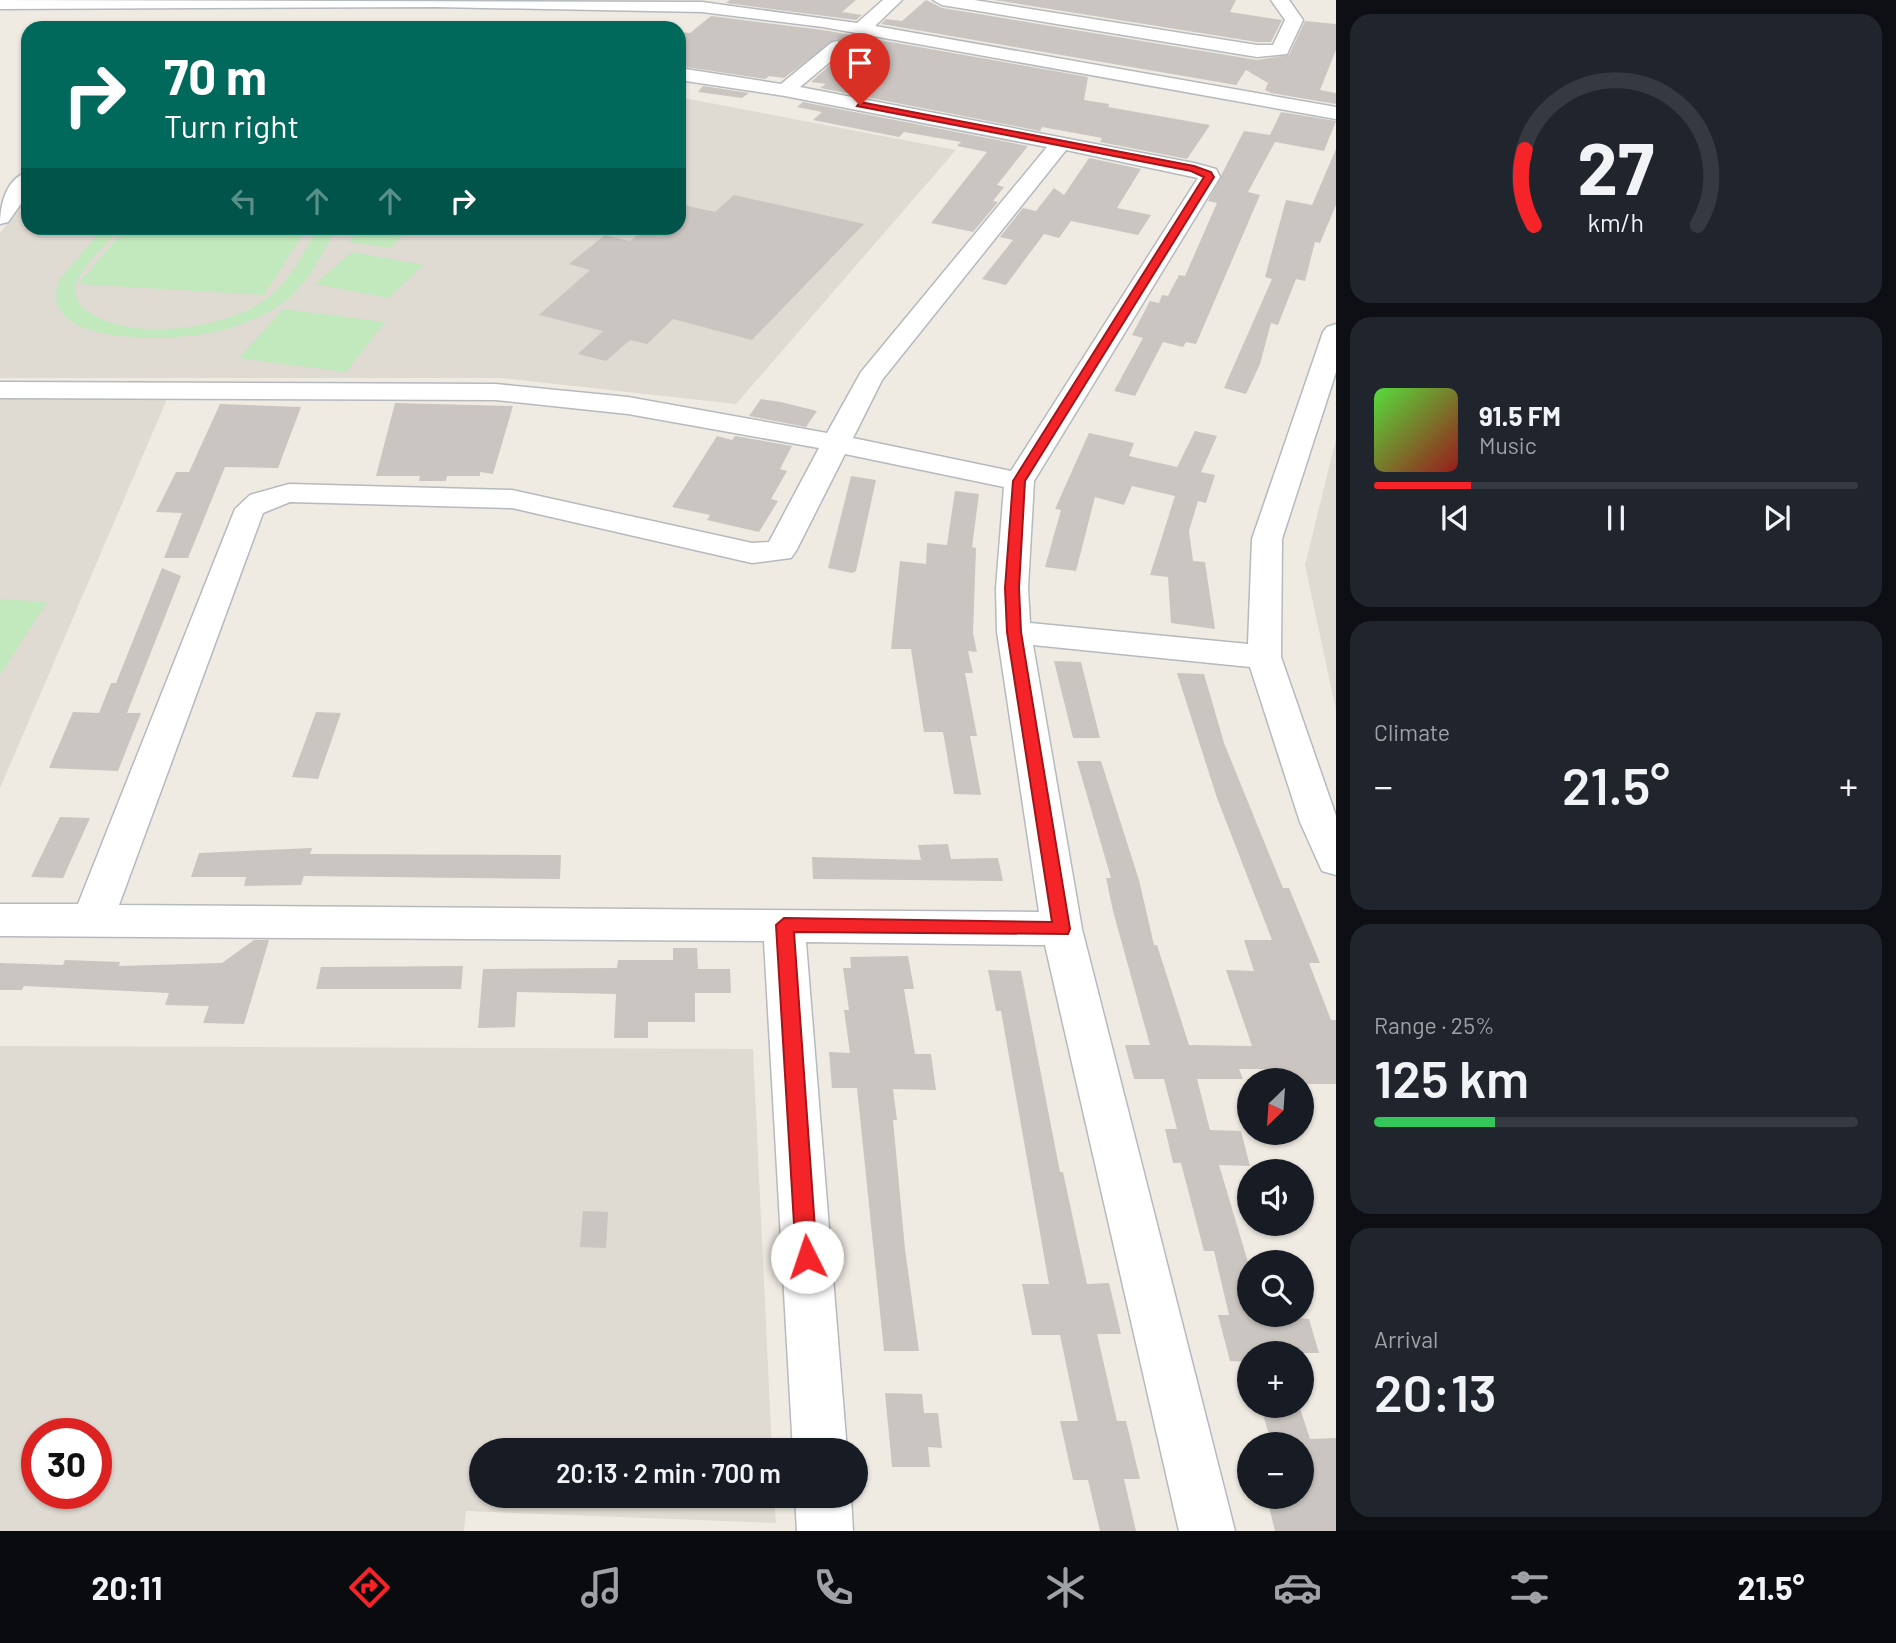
<!DOCTYPE html>
<html lang="en">
<head>
<meta charset="utf-8">
<style>
	:root { --surface:#171b24; --page:#20242c; --text:#f1f3f6; --muted:#9ea1a6; --line:#363941; --accent:#f42428 }
	body { margin:0; font-family:Barlow,sans-serif; background:var(--page); color:var(--text); height:100vh; display:flex; flex-direction:column; font-size:26px; white-space:nowrap }
	* { box-sizing:border-box; margin:0 }
	p { font-size:23px; color:var(--muted) }
	.icon { flex:none; width:38px; height:38px; fill:none; stroke:currentColor; stroke-width:2; stroke-linecap:round; stroke-linejoin:round }
	.map { position:relative; flex:1; overflow:hidden }
	.details { display:flex; flex-direction:column; gap:14px; padding:14px; background:#0d0f14; width:560px }
	.details>* { flex:none }
	.hud { position:absolute; left:21px; top:21px; width:665px; height:214px; border-radius:21px; box-shadow:0 2px 5px #0004; background:#00695c; color:#fff; overflow:hidden }
	.needle { width:46px; rotate:205deg }
	.fabs { position:absolute; left:1237px; top:1068px; display:grid; gap:14px }
	.fabs a { display:grid; place-items:center; width:77px; height:77px; border-radius:50%; background:var(--surface); box-shadow:0 2px 5px #0004; font-size:35px }
	.speed { position:absolute; left:21px; top:1418px; display:flex; gap:14px; font-size:35px; font-weight:700; text-align:center }
	.speed>* { display:grid; place-content:center; width:91px; height:91px; border-radius:50%; background:var(--surface); box-shadow:0 2px 5px #0004; line-height:1 }
	.speed .limit { border:10px solid #d22; background:#fff; color:#111 }
	.pin { position:absolute; display:grid; place-items:center; width:60px; height:60px; color:#fff; margin:-72px -30px; border-radius:50% 50% 50% 0; rotate:-45deg; box-shadow:0 0 7px #0007 }
	.pin .icon { rotate:45deg }
	.me { position:absolute; width:77px; margin:-38px; rotate:356deg; stroke-linejoin:round; filter:drop-shadow(0 0 5px #0008) }
	.turn { display:flex; align-items:center; gap:24px; height:147px; padding:0 28px; font-size:32px }
	.turn .icon { width:91px; height:91px; stroke-width:2.5 }
	.turn b { display:block; font-size:49px; line-height:60px }
	.lanes { display:flex; align-items:center; height:66px; padding:0 28px; background:#0003; justify-content:center; gap:35px; direction:ltr }
	.lanes .off { opacity:.35 }
	.big { font-size:52px; font-weight:600; line-height:1.1 }
	.details .widget { flex:1; display:flex; flex-direction:column; justify-content:center; gap:10px; min-width:0; padding:0 24px; border-radius:21px; background:var(--page) }
	.details .dial { align-items:center; gap:0 }
	.dial svg { height:182px; overflow:visible; fill:none; stroke:var(--line); stroke-width:7; stroke-linecap:round; text-anchor:middle }
	.dial text { fill:var(--text); stroke:none }
	.song { display:flex; align-items:center; gap:21px }
	.cover { width:84px; height:84px; border-radius:10px; background:linear-gradient(135deg,hsl(110 70% 55%),hsl(0 70% 35%)) }
	.played { height:7px; border-radius:4px; background:linear-gradient(90deg,var(--accent) 20%,var(--line) 20%) }
	.keys { display:flex; justify-content:space-around; direction:ltr }
	.heat { display:flex; justify-content:space-between; align-items:center; font-size:38px; direction:ltr }
	.charge { height:10px; border-radius:5px; background:linear-gradient(90deg,#34c759 25%,var(--line) 0) }
	.trip { position:absolute; left:469px; top:1438px; width:399px; height:70px; border-radius:35px; background:var(--surface); box-shadow:0 2px 5px #0004; font-weight:600; line-height:70px; text-align:center }
	.tab-bar { display:flex; height:112px; justify-content:space-around; align-items:center; background:#090b0e; color:var(--muted) }
	.tab-bar .icon { width:49px; height:49px }
	.tab-bar .on { color:var(--accent) }
	.tab-bar b { font-size:32px; color:var(--text) }
	main { display:flex; flex:1; min-height:0 }
	.map>svg:first-child { display:block }
	.education { fill:#dfdad2; fill-rule:evenodd }
	.green { fill:#c2e8bd }
	.building { fill:#cac5c0 }
	.lines { fill:none; stroke-linecap:round; stroke-linejoin:round }
	.minor-casing { stroke:#b5babe; stroke-width:3 }
	.minor { fill:#fff; fill-rule:evenodd }
	.route { fill:#f42428; stroke:#9f171a; stroke-width:2 }
</style>
</head>
<body>
<main>
<div class="map">
<svg width="1336" height="1531" viewBox="0 0 1336 1531">
	<rect width="100%" height="100%" fill="#efebe3"/>
	<g class="education">
		<path d="M679,97L956,150L736,404L502,378H0V233L28,197V228H679Z"/>
		<path d="M0,396L167,399L0,788Z"/>
		<path d="M1336,439V710L1305,565Z"/>
		<path d="M0,1046L753,1049L772,1451H481V1496H774L776,1523L466,1511L464,1531H0ZM37,1433H96V1493H37Z"/>
	</g>
	<g class="green">
		<path d="M103,228H121C109,241 78,270 75,287C74,298 81,308 90,313C134,342 229,329 269,297C291,280 304,250 319,228H337C322,252 308,285 284,302C265,317 239,326 215,332C179,340 34,350 59,280Z"/>
		<path d="M126,228H307L264,295L78,284Z"/>
		<path d="M361,228H409L391,248L348,242Z"/>
		<path d="M352,252L424,265L388,298L315,284Z"/>
		<path d="M283,309L385,322L346,372L239,358Z"/>
		<path d="M0,599L47,602L0,675Z"/>
	</g>
	<g class="building">
		<path d="M730,0H856L842,12L862,15L856,20L726,3Z"/>
		<path d="M926,0L942,8L1257,60L1289,55L1305,21L1336,24V50L1320,90L1336,93V104L1271,93L1265,90L1268,83L1246,70L1236,85L881,24L886,19L902,21Z"/>
		<path d="M994,0H1236L1230,12L1282,20L1271,42H1257Z"/>
		<path d="M711,16L823,30L1088,77L1084,100L1109,104L1108,107L1210,125L1187,159L1100,142L1102,138L1042,127L1040,131L820,88L826,84L811,82L848,49L847,45L836,39L784,78L769,76L765,79L679,66V32L690,33Z"/>
		<path d="M703,86L749,93L742,98L698,92Z"/>
		<path d="M803,102L1028,146L997,185L1004,187L993,201L998,202L973,232L931,223L987,152L957,146L961,142L904,132L899,137L813,120L822,112L797,107Z"/>
		<path d="M1281,112L1336,121L1324,151L1275,142L1248,192L1260,195L1196,344L1186,342L1183,347L1163,342L1135,396L1114,391L1143,338L1132,335L1150,301L1159,303L1162,295L1168,296L1179,275L1185,276L1217,203L1208,201L1244,131L1270,135Z"/>
		<path d="M1336,149V205L1320,243L1315,242L1305,281L1296,279L1278,325L1271,323L1260,364L1246,394L1224,388L1272,279L1265,277L1286,200L1312,205Z"/>
		<path d="M1089,158L1141,169L1117,208L1151,215L1138,235L1071,221L1059,238L1044,234L1006,285L982,279L1013,240L1000,237L1023,208L1036,211L1054,188L1064,195Z"/>
		<path d="M734,195L864,224L752,340L673,319L647,344L630,340L606,361L578,354L603,331L539,315L590,270L569,264L605,235L630,241L647,228H679V204L715,212Z"/>
		<path d="M761,399L781,402L817,411L806,427L749,416Z"/>
		<path d="M395,403L513,406L493,474L480,472V476H447L446,481H419L420,476H376Z"/>
		<path d="M220,404L301,407L278,468L225,467L188,558H164L182,513L156,512L176,472H189Z"/>
		<path d="M1195,431L1217,436L1201,472L1215,475L1206,503L1198,501L1189,531L1193,561L1205,562L1215,629L1171,623L1168,577L1150,575L1175,496L1132,486L1124,505L1095,497L1076,571L1045,567L1061,510L1055,509L1089,433L1134,443L1129,456L1177,467Z"/>
		<path d="M717,436L732,440L735,436L792,446L780,469L787,471L771,499L778,501L759,532L707,520L710,515L672,507Z"/>
		<path d="M851,476L876,480L856,571L852,573L828,568Z"/>
		<path d="M955,491L979,494L972,547L976,548L973,633L977,652L968,651L973,673H965L977,736H970L981,795L954,794L943,732H924L911,649H891L900,561L926,564L927,543L947,545Z"/>
		<path d="M162,568L181,576L127,713H141L118,771L49,768L73,712L99,713L111,683H116Z"/>
		<path d="M1054,661L1081,662L1100,738H1073Z"/>
		<path d="M1177,673L1204,674L1224,743L1283,888H1289L1320,963H1309L1331,1020H1336V1084H1302V1080H1288L1284,1069H1239L1243,1079H1197L1210,1130L1241,1131L1250,1166L1219,1165L1250,1269V1314L1309,1319L1319,1353H1250V1362L1230,1361L1218,1315H1229L1214,1251H1204L1181,1163H1173L1165,1129H1177L1164,1079H1134L1125,1045H1150L1113,911L1106,878H1111L1077,761H1101L1139,880L1154,945H1157L1189,1045L1252,1046L1226,970L1254,971L1244,940H1272L1217,798Z"/>
		<path d="M316,712L341,713L318,779L292,777Z"/>
		<path d="M60,817L90,818L63,878L31,877Z"/>
		<path d="M948,844L951,859L998,858L1003,881L813,879L812,857L921,860L918,845Z"/>
		<path d="M312,848L310,854L561,855L560,879L304,876L301,885L244,886L246,877H191L199,853Z"/>
		<path d="M254,940H269L244,1024L203,1023L209,1006L165,1005L169,993L24,986L22,990H0V963L63,965L65,960L120,962L119,966L222,963Z"/>
		<path d="M673,948H697L698,969H730L731,993H695V1022H648V1038H614L616,994L517,992L515,1027L478,1028L483,969L617,968L618,960H673Z"/>
		<path d="M908,956L914,989H904L915,1054H931L936,1090L893,1089L897,1120H893L905,1249L919,1351H884L857,1088H832L829,1052L850,1053L844,1010H849L843,968H851L850,957Z"/>
		<path d="M463,966L461,989H316L321,967Z"/>
		<path d="M988,970L1021,971L1060,1172H1063L1087,1284L1109,1283L1121,1334H1097L1117,1421H1126L1140,1479H1124L1136,1531H1100L1088,1480H1073L1060,1421H1078L1060,1335H1032L1022,1284H1049L1001,1011H996Z"/>
		<path d="M583,1211L608,1212L606,1248L580,1247Z"/>
		<path d="M885,1393L922,1394L924,1413H938L942,1448L928,1447L930,1467H892Z"/>
		<path d="M1260,1405H1299L1310,1439L1336,1438V1531H1275L1267,1499L1302,1500V1444H1272Z"/>
	</g>
	<g class="lines">
		<defs>
			<g id="minor">
				<path d="M0,0L702,2L857,23L883,0H902L875,26L1336,107V119L823,27L702,12L436,7L0,9Z"/>
				<path d="M933,0H974L1257,45H1273L1285,20L1271,0H1289L1303,20L1287,54L1257,57L942,5Z"/>
				<path d="M837,41L846,47L843,51L800,87L1194,163L1216,169L1220,177L1034,481L1028,588L1030,623L1248,644L1252,539L1323,332L1327,327L1336,324V372L1282,539L1281,657L1336,816V875L1322,871L1300,822L1250,667L1033,645L1082,929L1235,1531H1179L1045,945L806,942L847,1451H793L764,941L0,936V904H78L235,509L250,495L289,484L512,490L752,543L769,542L819,448L628,414L496,400L0,398V382L496,384L628,397L827,433L861,372L1047,147L785,96L679,80V68L781,84L831,43ZM1066,150L1198,178L1011,471L853,438L882,380ZM845,454L1004,487L996,588L997,632L1039,912L119,905L263,513L290,502L512,508L752,563L791,558L796,551Z"/>
				<path d="M28,172V194L8,222L0,224C0,205 6,178 28,172Z"/>
				<path d="M795,1496H851L853,1531H797Z"/>
			</g>
		</defs>
		<use href="#minor" class="minor-casing"/>
		<use href="#minor" class="minor"/>
	</g>
	<path class="route" d="M860,102L1194,166L1211,172L1214,177L1025,481L1019,588L1021,632L1070,929L1068,934L794,932L817,1257L814,1264L807,1267L799,1264L796,1257L776,925L784,918L1052,922L1007,632L1005,588L1013,481L1204,177L1191,171L857,106Z"/>
</svg>
<div class="fabs">
<a><svg class="needle" viewBox="-14 -14 28 28"><path d="M0-13l5 13h-10z" fill="#e53935"/><path d="M0 13l5-13h-10z" fill="#9ea1a6"/></svg></a>
<a><svg class="icon" aria-label="sound" viewBox="0 0 24 24"><path d="M4 9h4l5-4v14l-5-4H4zM17 9q2 3 0 6"/></svg></a>
<a><svg class="icon" aria-label="search" viewBox="0 0 24 24"><circle cx="10" cy="10" r="6"/><path d="M15 15l6 6"/></svg></a>
<a>+</a>
<a>−</a>
</div>
<div class="speed"><div class="limit">30</div></div>
<div class="pin" style="left:860px;top:105px;background:#d93025"><svg class="icon" aria-label="arrive" viewBox="0 0 24 24"><path d="M6 21V4h12l-3 4 3 4H6"/></svg></div>
<svg class="me" style="left:807px;top:1257px" viewBox="-20 -20 40 40"><circle r="19" fill="#fff"/><path d="M0-13L10 11 0 6-10 11z" fill="#f42428"/></svg>
<div class="trip">20:13 · 2 min · 700 m</div>
<div class="hud">
<div class="turn"><svg class="icon" aria-label="right" viewBox="0 0 24 24"><path d="M7 20v-9h11M14 6l5 5-5 5"/></svg><div><b>70 m</b>Turn right</div></div>
<div class="lanes"><svg class="icon off" aria-label="left" viewBox="0 0 24 24"><path d="M17 20v-9H6M10 6l-5 5 5 5"/></svg><svg class="icon off" aria-label="ahead" viewBox="0 0 24 24"><path d="M12 20V5M6 11l6-6 6 6"/></svg><svg class="icon off" aria-label="ahead" viewBox="0 0 24 24"><path d="M12 20V5M6 11l6-6 6 6"/></svg><svg class="icon" aria-label="right" viewBox="0 0 24 24"><path d="M7 20v-9h11M14 6l5 5-5 5"/></svg></div>
</div>
</div>
<section class="details">
<div class="widget dial"><svg viewBox="0 0 100 80">
<path d="M14 69A42 42 0 1 1 86 69"/>
<path d="M14 69A42 42 0 0 1 10 36" stroke="#f42428"/>
<text x="50" y="56" font-size="32" font-weight="700">27</text>
<text x="50" y="72" font-size="11">km/h</text>
</svg></div>
<div class="widget">
<div class="song"><i class="cover"></i><div><b>91.5 FM</b><p>Music</p></div></div>
<div class="played"></div>
<div class="keys"><svg class="icon" aria-label="previous" viewBox="0 0 24 24"><path d="M18 5L8 12l10 7zM5 5v14"/></svg><svg class="icon" aria-label="pause" viewBox="0 0 24 24"><path d="M8 5v14M16 5v14"/></svg><svg class="icon" aria-label="next" viewBox="0 0 24 24"><path d="M6 5l10 7-10 7zM19 5v14"/></svg></div>
</div>
<div class="widget"><p>Climate</p>
<div class="heat"><a>−</a><b class="big">21.5°</b><a>+</a></div>
</div>
<div class="widget"><p>Range · 25%</p><b class="big">125 km</b><div class="charge"></div></div>
<div class="widget"><p>Arrival</p><b class="big">20:13</b></div>
</section>
</main>
<nav class="tab-bar">
<b>20:11</b>
<svg class="icon on" aria-label="directions" viewBox="0 0 24 24"><path d="M12 3l9 9-9 9-9-9zM9 14v-3h6M13 9l2 2-2 2"/></svg>
<svg class="icon" aria-label="music" viewBox="0 0 24 24"><path d="M9 18V5l10-2v13"/><circle cx="6" cy="18" r="3"/><circle cx="16" cy="16" r="3"/></svg>
<svg class="icon" aria-label="phone" viewBox="0 0 24 24"><path d="M5 4h4l2 5-3 2q2 4 5 5l2-3 5 2v4C11 20 4 13 5 4z"/></svg>
<svg class="icon" aria-label="climate" viewBox="0 0 24 24"><path d="M12 3v18M4 7l16 10M4 17L20 7"/></svg>
<svg class="icon" aria-label="car" viewBox="0 0 24 24"><path d="M5 17H2v-5l4-1 3-4h7l3 4 3 1v5h-3M9 17h6M6 11h13"/><circle cx="7" cy="17" r="2"/><circle cx="17" cy="17" r="2"/></svg>
<svg class="icon" aria-label="filters" viewBox="0 0 24 24"><path d="M4 7h16M4 17h16"/><circle cx="9" cy="7" r="2"/><circle cx="15" cy="17" r="2"/></svg>
<b>21.5°</b>
</nav>
</body>
</html>
